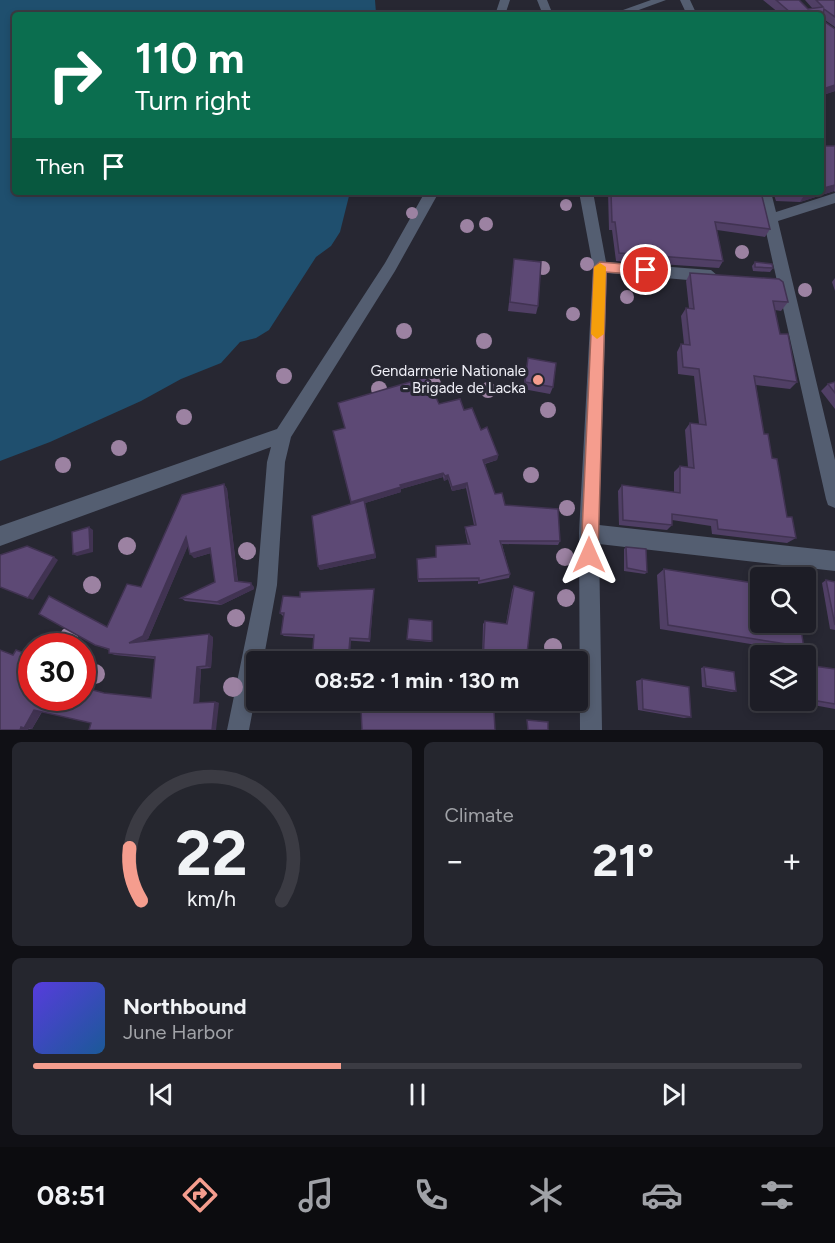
<!DOCTYPE html>
<html lang="en">
<head>
<meta charset="utf-8">
<style>
	:root { --surface:#1d1d26; --page:#25262e; --text:#f1f3f6; --muted:#a0a2a7; --line:#3b3b43; --accent:#f59d8e }
	body { margin:0; font-family:Figtree,sans-serif; background:var(--page); color:var(--text); height:100vh; display:flex; flex-direction:column; font-size:22px; white-space:nowrap }
	* { box-sizing:border-box; margin:0 }
	p { font-size:20px; color:var(--muted) }
	.icon { flex:none; width:33px; height:33px; fill:none; stroke:currentColor; stroke-width:2; stroke-linecap:round; stroke-linejoin:round }
	.map { position:relative; height:730px; overflow:hidden }
	.panel { display:flex; flex-direction:column; gap:12px; padding:12px; background:#101015; flex:1 }
	.panel>* { flex:none }
	.top-card { position:absolute; left:12px; top:12px; width:812px; height:183px; border-radius:6px; box-shadow:0 3px 9px #0003,0 0 0 2px var(--line); background:#0b6e4f; color:#fff; overflow:hidden }
	.controls { position:absolute; left:750px; top:567px; display:grid; gap:12px }
	.controls a { display:grid; place-items:center; width:66px; height:66px; border-radius:6px; background:var(--surface); box-shadow:0 3px 9px #0003,0 0 0 2px var(--line); font-size:30px }
	.speed { position:absolute; left:18px; top:633px; display:flex; gap:12px; font-size:30px; font-weight:700; text-align:center }
	.speed>* { display:grid; place-content:center; width:78px; height:78px; border-radius:50%; background:var(--surface); box-shadow:0 3px 9px #0003,0 0 0 2px var(--line); line-height:1 }
	.speed .limit { border:9px solid #d22; background:#fff; color:#111 }
	.pin { position:absolute; display:grid; place-items:center; width:51px; height:51px; color:#fff; margin:-26px; border:3px solid #fff; border-radius:50%; box-shadow:0 2px 6px #0007 }
	.me { position:absolute; width:66px; margin:-33px; rotate:0deg; stroke-linejoin:round; filter:drop-shadow(0 0 4px #0008) }
	.turn { display:flex; align-items:center; gap:21px; height:126px; padding:0 24px; font-size:27px }
	.turn .icon { width:78px; height:78px; stroke-width:2.5 }
	.turn b { display:block; font-size:42px; line-height:51px }
	.then { display:flex; align-items:center; height:57px; padding:0 24px; background:#0003; gap:12px; font-size:22px }
	.big { font-size:45px; font-weight:700; line-height:1.1 }
	.panel .card { flex:1; display:flex; flex-direction:column; justify-content:center; gap:9px; min-width:0; padding:0 21px; border-radius:9px; background:var(--page) }
	.panel .dial { align-items:center; gap:0 }
	.dial svg { height:156px; overflow:visible; fill:none; stroke:var(--line); stroke-width:7; stroke-linecap:round; text-anchor:middle }
	.dial text { fill:var(--text); stroke:none }
	.song { display:flex; align-items:center; gap:18px }
	.cover { width:72px; height:72px; border-radius:9px; background:linear-gradient(135deg,hsl(250 70% 55%),hsl(210 70% 35%)) }
	.played { height:6px; border-radius:3px; background:linear-gradient(90deg,var(--accent) 40%,var(--line) 40%) }
	.keys { display:flex; justify-content:space-around; direction:ltr }
	.heat { display:flex; justify-content:space-between; align-items:center; font-size:33px; direction:ltr }
	.panel .tiles { flex:1; display:grid; gap:12px; grid-template-columns:1fr 1fr }
	.card:last-child { grid-column:span 2 }
	.trip { position:absolute; left:246px; top:651px; width:342px; height:60px; border-radius:6px; background:var(--surface); box-shadow:0 3px 9px #0003,0 0 0 2px var(--line); font-weight:700; line-height:60px; text-align:center }
	.tab-bar { display:flex; height:96px; justify-content:space-around; align-items:center; background:#0c0c0f; color:var(--muted) }
	.tab-bar .icon { width:42px; height:42px }
	.tab-bar .current { color:var(--accent) }
	.tab-bar b { font-size:27px; color:var(--text) }
	.map>svg:first-child { display:block }
	.water { fill:#1f4f6e }
	.lines { fill:none; stroke-linecap:round; stroke-linejoin:round }
	.minor { fill:#545e71; fill-rule:evenodd }
	.tree { fill:#9c82a2 }
	.wall { fill:#503f65 }
	.shaded-wall { fill:#413352 }
	.building { fill:#5d4975; stroke:#413352; stroke-width:1.5 }
	.route { fill:#f59d8e; stroke:#9f665c; stroke-width:1.5 }
	.slow { fill:#f59e0b }
	.poi-dot { fill:#f59d8e; stroke:#272732; stroke-width:2 }
	.labels { text-anchor:middle; dominant-baseline:central; stroke-width:6; stroke-linejoin:round; paint-order:stroke }
	.poi-label { font-size:15px; fill:#efeff7; stroke:#272732; text-anchor:end }
</style>
</head>
<body>
<div class="map">
<svg width="835" height="730" viewBox="0 0 835 730">
	<rect width="100%" height="100%" fill="#272732"/>
	<path class="water" d="M0,0H375L376,13L15,15V192H350L340,232L331,246L316,257L269,330L256,338L240,342L221,363L181,379L141,401L50,442L0,461Z"/>
	<g class="lines">
		<g class="minor">
			<path d="M500,0H510L505,15H495Z"/>
			<path d="M537,0H547L553,15H543Z"/>
			<path d="M651,0H666L625,15H609Z"/>
			<path d="M680,0H690L697,15H687Z"/>
			<path d="M425,192H439L395,271L291,437L285,462L277,585L263,662H256V693L249,730H227L257,585L267,462L271,447L0,546V526L277,429L385,263Z"/>
			<path d="M579,192H593L606,262L711,270L718,276L711,282L607,273L599,525L835,551V571L599,544L602,730H580L579,533L593,267Z"/>
			<path d="M757,192H771L776,212L835,193V203L778,221L835,460V508L828,505L826,499Z"/>
		</g>
	</g>
	<g class="tree">
		<circle cx="566" cy="205" r="6"/>
		<circle cx="412" cy="213" r="6"/>
		<circle cx="486" cy="224" r="7"/>
		<circle cx="467" cy="226" r="7"/>
		<circle cx="742" cy="252" r="7"/>
		<circle cx="587" cy="264" r="7"/>
		<circle cx="543" cy="268" r="7"/>
		<circle cx="805" cy="290" r="7"/>
		<circle cx="627" cy="297" r="7"/>
		<circle cx="573" cy="314" r="7"/>
		<circle cx="404" cy="331" r="8"/>
		<circle cx="484" cy="341" r="8"/>
		<circle cx="284" cy="376" r="8"/>
		<circle cx="433" cy="384" r="8"/>
		<circle cx="379" cy="389" r="8"/>
		<circle cx="488" cy="390" r="8"/>
		<circle cx="548" cy="410" r="8"/>
		<circle cx="184" cy="417" r="8"/>
		<circle cx="119" cy="448" r="8"/>
		<circle cx="63" cy="465" r="8"/>
		<circle cx="531" cy="475" r="8"/>
		<circle cx="567" cy="508" r="8"/>
		<circle cx="127" cy="546" r="9"/>
		<circle cx="247" cy="551" r="9"/>
		<circle cx="565" cy="557" r="9"/>
		<circle cx="92" cy="585" r="9"/>
		<circle cx="566" cy="598" r="9"/>
		<circle cx="236" cy="618" r="9"/>
		<circle cx="69" cy="636" r="9"/>
		<circle cx="553" cy="647" r="9"/>
		<circle cx="95" cy="674" r="10"/>
		<circle cx="233" cy="687" r="10"/>
	</g>
	<g class="wall">
		<path d="M763,0H799L808,9H813L805,0H835V27L822,18V20L835,29V91L820,96V15L779,13Z"/>
		<path d="M835,146V192L834,191L800,202L776,201L773,192H820Z"/>
		<path d="M608,192H761L770,229L765,237L717,230L723,261L719,268L616,261L612,230H609Z"/>
		<path d="M514,259L538,306L536,314L508,311Z"/>
		<path d="M755,262L773,268L770,272L753,271L752,266Z"/>
		<path d="M690,273L788,302L781,311L775,310L780,334L797,382L790,389L756,385L764,434L772,458L787,517L796,538L787,543L712,534L711,526L672,520V525L667,530L619,525L618,491L622,485L674,492V472L680,466L688,467L685,430L690,423L699,424L694,376L678,374L677,352L681,344H684L681,316L686,308H689L686,281Z"/>
		<path d="M835,278V291L832,282Z"/>
		<path d="M528,358L553,387L550,394L523,389Z"/>
		<path d="M835,382V409L821,391L828,384Z"/>
		<path d="M439,404L464,410L481,430L498,455L497,460L485,464L495,494L505,505L560,541L558,545L502,544L510,574L509,578L478,584V581L418,582L417,559L436,557V546L468,545L465,531V527L474,525L466,488L452,491L448,479L444,481L443,477L401,489V492L365,503L376,558L320,570L318,566L351,504L333,431Z"/>
		<path d="M224,484L227,489L238,582L254,587V589L221,605L185,601L181,598L215,582L211,553L194,558L188,545L148,639L142,641L213,637L211,668L201,669L199,703L215,702L219,703L91,723L42,712L32,729L0,730V650L13,655L16,650L32,655V698L104,693L151,698L155,659L115,655L109,653V650L95,645L107,627L141,587Z"/>
		<path d="M626,547L647,572L645,574L624,571V549Z"/>
		<path d="M664,569L805,656H775L774,648L660,629L657,575Z"/>
		<path d="M826,580L835,582V630L830,629L822,583Z"/>
		<path d="M514,586L526,662H482L483,624L485,621L506,624L512,590Z"/>
		<path d="M374,592L370,642L284,636L281,634L284,616H283L280,613L300,597Z"/>
		<path d="M409,619L432,621L431,642L407,640Z"/>
		<path d="M806,657L807,665L835,669V709L786,700H806Z"/>
		<path d="M704,667L736,691L732,692L702,687L701,668Z"/>
		<path d="M642,679L691,717L684,718L638,710L636,681Z"/>
		<path d="M500,700H521L518,703Z"/>
	</g>
	<g class="shaded-wall">
		<path d="M835,85V91L820,96V90Z"/>
		<path d="M835,185L834,191L800,202L805,194L812,192H820V189Z"/>
		<path d="M498,455L497,460L482,464L483,460Z"/>
		<path d="M443,473V477L401,489V492L352,507L351,502L400,485Z"/>
		<path d="M448,475V479L444,481L445,476Z"/>
		<path d="M467,483L466,488L452,491V487Z"/>
		<path d="M224,484L227,489L238,584L235,581Z"/>
		<path d="M89,527L93,530V552L77,556L73,554Z"/>
		<path d="M186,537L190,541L148,639L134,645L129,643Z"/>
		<path d="M210,548L214,552L194,558L190,554Z"/>
		<path d="M375,554L376,558L320,570L318,566Z"/>
		<path d="M54,557L58,560L33,600L28,598Z"/>
		<path d="M251,583L254,587V589L221,605L217,602Z"/>
		<path d="M374,589V592L370,642L369,639Z"/>
		<path d="M209,634L213,637L211,668L206,666Z"/>
		<path d="M350,638L351,640L350,662H348Z"/>
		<path d="M197,667L201,669L199,705L194,703Z"/>
		<path d="M215,702L219,703L216,730H212Z"/>
		<path d="M34,710L42,711L32,729L29,728L28,730H20L21,727Z"/>
	</g>
	<g class="building">
		<path d="M776,0H799L808,9L823,7L816,0H835V17L824,9L822,20L835,29V85L820,90V15H748L791,13Z"/>
		<path d="M725,13L726,15L701,14Z"/>
		<path d="M820,146H835V185L820,189Z"/>
		<path d="M611,192H761L770,229L715,222L723,261L619,253L615,222H612Z"/>
		<path d="M780,192H812L805,194H781Z"/>
		<path d="M514,259L541,262L538,306L510,302Z"/>
		<path d="M755,262L772,264L773,268L755,267Z"/>
		<path d="M690,273L779,279L783,282L788,302L773,301L780,334H788L797,382L754,376L764,434H768L772,458L777,459L787,517H792L796,538L718,529L717,520L672,514V525L623,520L622,485L680,493V466L694,468L690,423L706,425L699,369L683,367L681,344L690,345L686,308L694,309Z"/>
		<path d="M528,358L556,363L553,387L525,382Z"/>
		<path d="M427,377L439,404L460,399L464,410L472,408L481,430L487,427L498,455L483,460L495,494L502,493L505,505L558,509L560,541H500L510,574L479,581V578L418,579L417,559L436,557V546L470,544L465,527L476,525L467,483L452,487L448,475L445,476L443,473L400,485L401,487L351,502L333,431L345,428L338,403Z"/>
		<path d="M835,382V393L828,384Z"/>
		<path d="M224,484L235,581L251,583V586L217,602L181,598L215,582L210,548L190,554L186,537L143,636L129,643L209,634L206,666L197,667L194,703L215,702L212,730H89L91,723L34,710L24,728L21,727L20,730H0V650L13,655L16,650L32,656V671L30,674H32V698H82V687L104,693L151,698L155,657L109,653V649L95,645L39,614L49,596L107,627L127,584L141,587L182,495Z"/>
		<path d="M364,500L375,554L318,566L312,516Z"/>
		<path d="M89,527L90,549L73,554L72,532Z"/>
		<path d="M27,546L54,557L28,598L0,587V555Z"/>
		<path d="M626,547L646,549L647,572L627,568Z"/>
		<path d="M664,569L760,584V622H800L805,656H788L786,644L668,625Z"/>
		<path d="M826,580L835,582V625Z"/>
		<path d="M514,586L534,592L526,662H483L485,621L507,624Z"/>
		<path d="M374,589L369,639L350,638L348,662H312L314,635L281,634L284,613H280L283,596L300,597V592Z"/>
		<path d="M409,619L432,621V641L407,639Z"/>
		<path d="M806,657L807,665L835,669V704L806,699Z"/>
		<path d="M704,667L734,672L736,691L706,686Z"/>
		<path d="M642,679L689,687L691,717L643,709Z"/>
		<path d="M402,704V707L494,711L495,730H362L361,709Z"/>
		<path d="M527,720L548,722V730H528Z"/>
	</g>
	<path class="route" d="M600,262L646,266L652,270L646,275L606,272L598,555L595,561L589,563L584,561L581,555L594,267Z"/>
	<path class="slow" d="M600,263L606,267L604,334L597,339L591,334L594,267Z"/>
	<circle class="poi-dot" cx="538" cy="380" r="6"/>
	<g class="labels">
		<g class="poi-label">
			<text x="526" y="371">Gendarmerie Nationale<tspan x="526" dy="17">- Brigade de Lacka</tspan></text>
		</g>
	</g>
</svg>
<div class="controls">
<a><svg class="icon" aria-label="search" viewBox="0 0 24 24"><circle cx="10" cy="10" r="6"/><path d="M15 15l6 6"/></svg></a>
<a><svg class="icon" aria-label="layers" viewBox="0 0 24 24"><path d="M12 4l9 5-9 5-9-5zM3 14l9 5 9-5"/></svg></a>
</div>
<div class="speed"><div class="limit">30</div></div>
<div class="pin" style="left:646px;top:270px;background:#d93025"><svg class="icon" aria-label="arrive" viewBox="0 0 24 24"><path d="M6 21V4h12l-3 4 3 4H6"/></svg></div>
<svg class="me" style="left:589px;top:555px" viewBox="-20 -20 40 40"><path d="M0-17L14 15 0 8-14 15z" fill="#f59d8e" stroke="#fff" stroke-width="4"/></svg>
<div class="trip">08:52 · 1 min · 130 m</div>
<div class="top-card">
<div class="turn"><svg class="icon" aria-label="right" viewBox="0 0 24 24"><path d="M7 20v-9h11M14 6l5 5-5 5"/></svg><div><b>110 m</b>Turn right</div></div>
<div class="then">Then<svg class="icon" aria-label="arrive" viewBox="0 0 24 24"><path d="M6 21V4h12l-3 4 3 4H6"/></svg></div>
</div>
</div>
<section class="panel">
<div class="tiles">
<div class="card dial"><svg viewBox="0 0 100 80">
<path d="M14 69A42 42 0 1 1 86 69"/>
<path d="M14 69A42 42 0 0 1 8 42" stroke="#f59d8e"/>
<text x="50" y="56" font-size="32" font-weight="700">22</text>
<text x="50" y="72" font-size="11">km/h</text>
</svg></div>
<div class="card"><p>Climate</p>
<div class="heat"><a>−</a><b class="big">21°</b><a>+</a></div>
</div>
<div class="card">
<div class="song"><i class="cover"></i><div><b>Northbound</b><p>June Harbor</p></div></div>
<div class="played"></div>
<div class="keys"><svg class="icon" aria-label="previous" viewBox="0 0 24 24"><path d="M18 5L8 12l10 7zM5 5v14"/></svg><svg class="icon" aria-label="pause" viewBox="0 0 24 24"><path d="M8 5v14M16 5v14"/></svg><svg class="icon" aria-label="next" viewBox="0 0 24 24"><path d="M6 5l10 7-10 7zM19 5v14"/></svg></div>
</div>
</div>
</section>
<nav class="tab-bar">
<b>08:51</b>
<svg class="icon current" aria-label="directions" viewBox="0 0 24 24"><path d="M12 3l9 9-9 9-9-9zM9 14v-3h6M13 9l2 2-2 2"/></svg>
<svg class="icon" aria-label="music" viewBox="0 0 24 24"><path d="M9 18V5l10-2v13"/><circle cx="6" cy="18" r="3"/><circle cx="16" cy="16" r="3"/></svg>
<svg class="icon" aria-label="phone" viewBox="0 0 24 24"><path d="M5 4h4l2 5-3 2q2 4 5 5l2-3 5 2v4C11 20 4 13 5 4z"/></svg>
<svg class="icon" aria-label="climate" viewBox="0 0 24 24"><path d="M12 3v18M4 7l16 10M4 17L20 7"/></svg>
<svg class="icon" aria-label="car" viewBox="0 0 24 24"><path d="M5 17H2v-5l4-1 3-4h7l3 4 3 1v5h-3M9 17h6M6 11h13"/><circle cx="7" cy="17" r="2"/><circle cx="17" cy="17" r="2"/></svg>
<svg class="icon" aria-label="filters" viewBox="0 0 24 24"><path d="M4 7h16M4 17h16"/><circle cx="9" cy="7" r="2"/><circle cx="15" cy="17" r="2"/></svg>
</nav>
</body>
</html>
